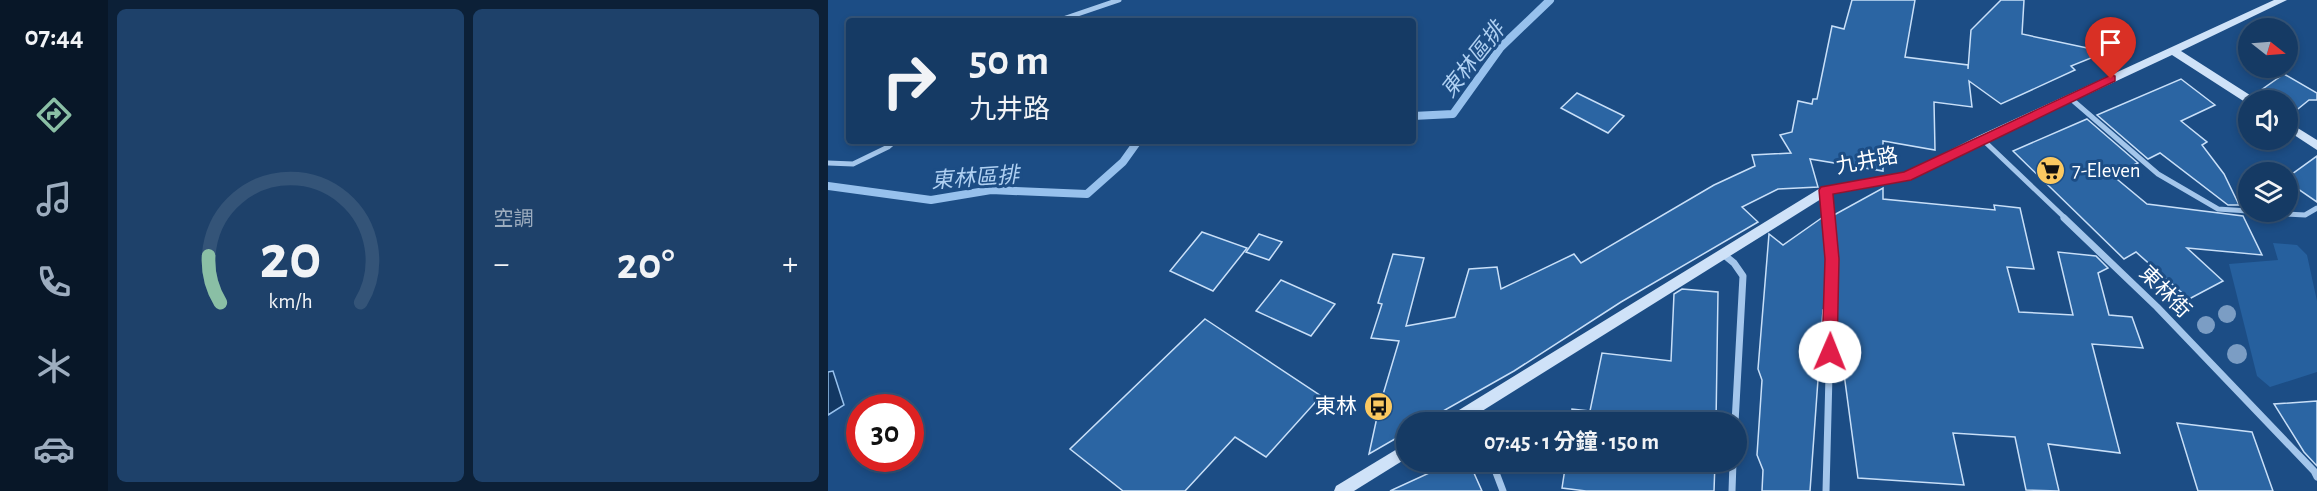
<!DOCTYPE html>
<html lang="zh-TW">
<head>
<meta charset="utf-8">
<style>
	:root { --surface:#153a64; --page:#1e416a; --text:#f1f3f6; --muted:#9dadbf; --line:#345478; --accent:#8abfa5 }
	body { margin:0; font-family:"Alegreya Sans","Noto Sans TC",sans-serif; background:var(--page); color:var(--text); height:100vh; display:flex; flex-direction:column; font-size:22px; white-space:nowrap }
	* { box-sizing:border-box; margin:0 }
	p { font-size:20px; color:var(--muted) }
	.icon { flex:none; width:33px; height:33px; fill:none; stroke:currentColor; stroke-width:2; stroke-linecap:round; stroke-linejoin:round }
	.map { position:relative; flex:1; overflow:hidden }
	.panel { display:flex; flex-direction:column; gap:9px; padding:9px; background:#0c2037; width:720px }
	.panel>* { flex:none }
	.hud { position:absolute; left:18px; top:18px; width:570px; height:126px; border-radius:6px; box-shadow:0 3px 9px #0003,0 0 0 2px var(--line); background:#153a64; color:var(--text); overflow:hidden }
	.needle { width:39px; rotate:107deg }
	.fabs { position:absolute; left:1410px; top:18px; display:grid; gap:12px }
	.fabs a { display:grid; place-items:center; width:60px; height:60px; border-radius:50%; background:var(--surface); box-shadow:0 3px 9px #0003,0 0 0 2px var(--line); font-size:30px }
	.speed { position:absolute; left:18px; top:394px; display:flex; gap:12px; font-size:30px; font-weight:700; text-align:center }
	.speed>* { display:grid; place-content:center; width:78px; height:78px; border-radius:50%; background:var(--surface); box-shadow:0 3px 9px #0003,0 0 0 2px var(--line); line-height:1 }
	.speed .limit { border:9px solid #d22; background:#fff; color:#111 }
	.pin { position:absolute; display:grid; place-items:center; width:51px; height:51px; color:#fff; margin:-62px -26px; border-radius:50% 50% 50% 0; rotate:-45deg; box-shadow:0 0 6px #0007 }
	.pin .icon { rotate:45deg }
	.me { position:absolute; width:66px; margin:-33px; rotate:1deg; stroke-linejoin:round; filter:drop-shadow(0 0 4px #0008) }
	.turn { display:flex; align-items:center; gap:21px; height:126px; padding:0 24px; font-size:27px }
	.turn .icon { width:78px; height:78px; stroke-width:2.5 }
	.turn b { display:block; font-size:42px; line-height:51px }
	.big { font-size:45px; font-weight:700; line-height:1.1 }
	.panel .card { flex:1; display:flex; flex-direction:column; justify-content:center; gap:9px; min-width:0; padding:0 21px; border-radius:9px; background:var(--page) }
	.panel .dial { align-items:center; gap:0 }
	.dial svg { height:156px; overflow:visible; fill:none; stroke:var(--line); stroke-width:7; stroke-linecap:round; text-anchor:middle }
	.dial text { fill:var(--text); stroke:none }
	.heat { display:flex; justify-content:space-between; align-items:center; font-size:33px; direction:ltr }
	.panel .tiles { flex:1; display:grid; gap:9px; grid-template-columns:repeat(2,1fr) }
	.trip { position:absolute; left:568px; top:412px; width:351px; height:60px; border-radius:30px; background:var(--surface); box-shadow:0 3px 9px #0003,0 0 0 2px var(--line); font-weight:700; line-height:60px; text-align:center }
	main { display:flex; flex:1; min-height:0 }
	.menu { display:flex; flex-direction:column; width:108px; justify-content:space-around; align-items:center; background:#081728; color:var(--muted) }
	.menu .icon { width:42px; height:42px }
	.menu .current { color:var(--accent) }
	.menu b { font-size:27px; color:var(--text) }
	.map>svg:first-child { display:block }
	.green { fill:#26609e }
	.water { fill:#133863; stroke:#97c1ed; stroke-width:1.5 }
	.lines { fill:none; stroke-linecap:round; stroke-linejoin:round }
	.stream { stroke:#97c1ed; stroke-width:8 }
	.building { fill:#2b65a3; stroke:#c8dff8; stroke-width:1.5 }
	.street-far1 { stroke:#a4c6eb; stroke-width:5 }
	.street { stroke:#a4c6eb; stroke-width:7 }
	.secondary { fill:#cfe2f8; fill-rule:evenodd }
	.tree { fill:#7b9dc4 }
	.route { fill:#e11d48; stroke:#92132f; stroke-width:1.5 }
	.labels { text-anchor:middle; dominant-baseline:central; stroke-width:6; stroke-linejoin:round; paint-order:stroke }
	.street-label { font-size:21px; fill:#fff; stroke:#1c4d85 }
	.poi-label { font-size:21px; fill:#fff; stroke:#1c4d85; text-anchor:start }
	.water-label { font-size:22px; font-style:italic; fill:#afd0f2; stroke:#1c4d85 }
</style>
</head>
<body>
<main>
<nav class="menu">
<b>07:44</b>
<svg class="icon current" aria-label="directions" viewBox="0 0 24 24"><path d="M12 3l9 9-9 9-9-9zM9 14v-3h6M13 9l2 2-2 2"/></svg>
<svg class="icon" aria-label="music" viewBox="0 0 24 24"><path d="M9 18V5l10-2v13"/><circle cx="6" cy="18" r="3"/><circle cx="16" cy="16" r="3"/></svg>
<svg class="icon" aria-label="phone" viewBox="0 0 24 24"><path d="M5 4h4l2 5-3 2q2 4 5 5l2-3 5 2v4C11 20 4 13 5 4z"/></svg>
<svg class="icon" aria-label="climate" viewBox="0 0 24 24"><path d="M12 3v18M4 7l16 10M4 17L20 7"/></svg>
<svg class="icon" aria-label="car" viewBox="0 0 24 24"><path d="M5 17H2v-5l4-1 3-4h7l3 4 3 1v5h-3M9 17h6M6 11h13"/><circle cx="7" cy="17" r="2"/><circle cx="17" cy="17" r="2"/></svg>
</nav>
<section class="panel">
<div class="tiles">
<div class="card dial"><svg viewBox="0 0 100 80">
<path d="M14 69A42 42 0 1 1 86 69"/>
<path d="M14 69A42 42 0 0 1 8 45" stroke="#8abfa5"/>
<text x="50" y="56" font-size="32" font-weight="700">20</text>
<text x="50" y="72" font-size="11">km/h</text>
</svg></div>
<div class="card"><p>空調</p>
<div class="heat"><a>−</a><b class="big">20°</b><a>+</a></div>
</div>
</div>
</section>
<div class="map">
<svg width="1489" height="491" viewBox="0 0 1489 491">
	<rect width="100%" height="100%" fill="#1c4d85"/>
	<path class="green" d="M1445,243L1469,245L1479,255L1489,301V372L1442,387L1429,376L1401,264L1450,260Z"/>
	<path class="water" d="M5,371L16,405L0,415V372Z"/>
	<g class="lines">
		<g class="stream">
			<path d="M585,116L625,114L673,47L722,0"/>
			<path d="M0,186L103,200L163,190L259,194L295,162L310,141"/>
		</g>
	</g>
	<g class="building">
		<path d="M1024,0H1087L1077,57L1140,65V69L1143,30L1173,0H1196L1194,34L1278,52L1243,66L1247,70L1173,104L1141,81L1144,107L1106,102L1107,150L1055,141V171L982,159L990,187L950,189L914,207L930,222L793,302L686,371L594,423H579V432L541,454L551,408L571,341L543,338L554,304L550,303L565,254L596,258L578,326L627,317L641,269L669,267L673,289L746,254L753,263L886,185L927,166L924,155L963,153L952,135L964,132L970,101L984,104L985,99H989L1004,26L1016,29Z"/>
		<path d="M1456,74L1489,93V100H1481L1460,117V100H1428L1426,95Z"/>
		<path d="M1353,79L1387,105L1353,121L1379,142L1374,145L1396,174L1411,205H1400L1332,153L1320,159L1269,115Z"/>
		<path d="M749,93L796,116L780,133L733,108Z"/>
		<path d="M1259,119L1310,163L1284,175L1319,204L1415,216L1434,255L1359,248L1395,281L1361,299L1308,252L1296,259L1185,151Z"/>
		<path d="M1489,156V202L1460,182V177Z"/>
		<path d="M1055,188V199L1167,210L1166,205L1192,208L1206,269L1179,267L1191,312L1245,315L1230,252L1268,256L1280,268L1270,273L1281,315L1304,317L1315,348L1264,344L1292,453L1220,444L1231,491L1198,490L1187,437L1125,433L1136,485L1030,478L1008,314L1010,259L1006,215Z"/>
		<path d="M995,217L998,259L997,310H995L982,491H934L935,470L929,455L934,380L930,369L941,234L955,245Z"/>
		<path d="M374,232L419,248L385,291L342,271Z"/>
		<path d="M431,234L454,242L441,260L418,252Z"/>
		<path d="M453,280L507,304L483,336L428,311Z"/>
		<path d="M854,289L890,292L888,423H743L744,409L762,411L774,353L843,361L846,294Z"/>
		<path d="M377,319L493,396L438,457L407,437L357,491H295L242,449Z"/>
		<path d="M1489,401V466L1476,452L1446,404Z"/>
		<path d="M1349,423L1424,432L1445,491H1370Z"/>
		<path d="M625,462H641L654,491H562Z"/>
		<path d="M738,462H887L886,491H758L734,488Z"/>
	</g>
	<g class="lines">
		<g class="street-far1">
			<path d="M229,21L291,0"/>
			<path d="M1242,98L1330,174L1390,209L1420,211"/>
			<path d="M1154,139L1238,219"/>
			<path d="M0,163L25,164L60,147L67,141"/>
			<path d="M998,190L1001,219"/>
			<path d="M1426,212L1477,215L1489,208"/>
		</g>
		<g class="street">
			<path d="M1236,218L1329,307L1486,471L1489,477"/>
			<path d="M895,254L906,263L915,276L907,423"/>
			<path d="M641,412L648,423"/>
			<path d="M664,462L675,491"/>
			<path d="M904,491L905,462"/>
			<path d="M998,491L1004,259L1000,218"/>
		</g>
		<g class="secondary">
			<path d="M1446,0H1459L1353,51L1425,97L1426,100H1420V104L1344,55L1158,142L1083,180L1001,194L635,423H616L618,418L994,187L1077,173L1150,136Z"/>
			<path d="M1460,122L1489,140V150L1460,131Z"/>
			<path d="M579,443V458L526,491H506L508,486Z"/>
		</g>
	</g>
	<g class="tree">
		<circle cx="1399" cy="314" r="9"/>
		<circle cx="1378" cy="325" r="9"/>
		<circle cx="1409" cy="354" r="10"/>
	</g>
	<path class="route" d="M1283,75L1287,76V81L1083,180L1005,194L1011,259L1009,352L1007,357L1002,359L996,357L994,352L997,259L991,190L993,187L1076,172Z"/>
	<defs>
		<symbol id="supermarket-disc" viewBox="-11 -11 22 22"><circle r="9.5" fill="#fbc961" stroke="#1c4d85"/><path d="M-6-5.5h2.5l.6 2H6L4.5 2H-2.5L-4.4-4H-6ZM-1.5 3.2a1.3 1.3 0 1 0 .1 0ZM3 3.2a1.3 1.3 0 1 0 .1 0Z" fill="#111"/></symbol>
		<symbol id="bus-disc" viewBox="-11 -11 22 22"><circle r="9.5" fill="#fbc961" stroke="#1c4d85"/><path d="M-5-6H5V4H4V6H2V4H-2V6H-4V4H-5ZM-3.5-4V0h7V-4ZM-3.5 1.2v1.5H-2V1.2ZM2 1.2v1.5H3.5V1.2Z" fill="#111"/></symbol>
	</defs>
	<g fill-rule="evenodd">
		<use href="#supermarket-disc" x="1206" y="154" width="33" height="33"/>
		<use href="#bus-disc" x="534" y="390" width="33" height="33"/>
	</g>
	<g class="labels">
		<g class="street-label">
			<text transform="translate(1039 161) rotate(-11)">九井路</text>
			<text transform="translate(1337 292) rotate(45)">東林街</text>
		</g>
		<g class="poi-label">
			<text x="1244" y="170">7-Eleven</text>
			<text x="529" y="406" text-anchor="end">東林</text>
		</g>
		<g class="water-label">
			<text transform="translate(645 60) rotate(-52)">東林區排</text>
			<text transform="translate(147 178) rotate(-4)">東林區排</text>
		</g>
	</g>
</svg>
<div class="fabs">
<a><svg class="needle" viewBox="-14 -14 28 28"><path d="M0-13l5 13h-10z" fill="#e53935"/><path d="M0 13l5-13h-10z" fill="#9dadbf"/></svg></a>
<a><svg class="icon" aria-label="sound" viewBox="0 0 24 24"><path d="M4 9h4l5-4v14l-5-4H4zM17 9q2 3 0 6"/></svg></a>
<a><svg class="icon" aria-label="layers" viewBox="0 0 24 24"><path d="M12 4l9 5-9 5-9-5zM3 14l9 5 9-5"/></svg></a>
</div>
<div class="speed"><div class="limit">30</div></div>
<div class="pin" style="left:1283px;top:79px;background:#d93025"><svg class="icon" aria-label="arrive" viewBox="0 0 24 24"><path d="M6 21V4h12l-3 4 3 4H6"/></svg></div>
<svg class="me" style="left:1002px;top:352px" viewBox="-20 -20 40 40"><circle r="19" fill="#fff"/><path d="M0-13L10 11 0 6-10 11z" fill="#e11d48"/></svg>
<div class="trip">07:45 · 1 分鐘 · 150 m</div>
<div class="hud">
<div class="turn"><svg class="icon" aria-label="right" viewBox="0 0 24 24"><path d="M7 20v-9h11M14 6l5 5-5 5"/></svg><div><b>50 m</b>九井路</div></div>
</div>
</div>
</main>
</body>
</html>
